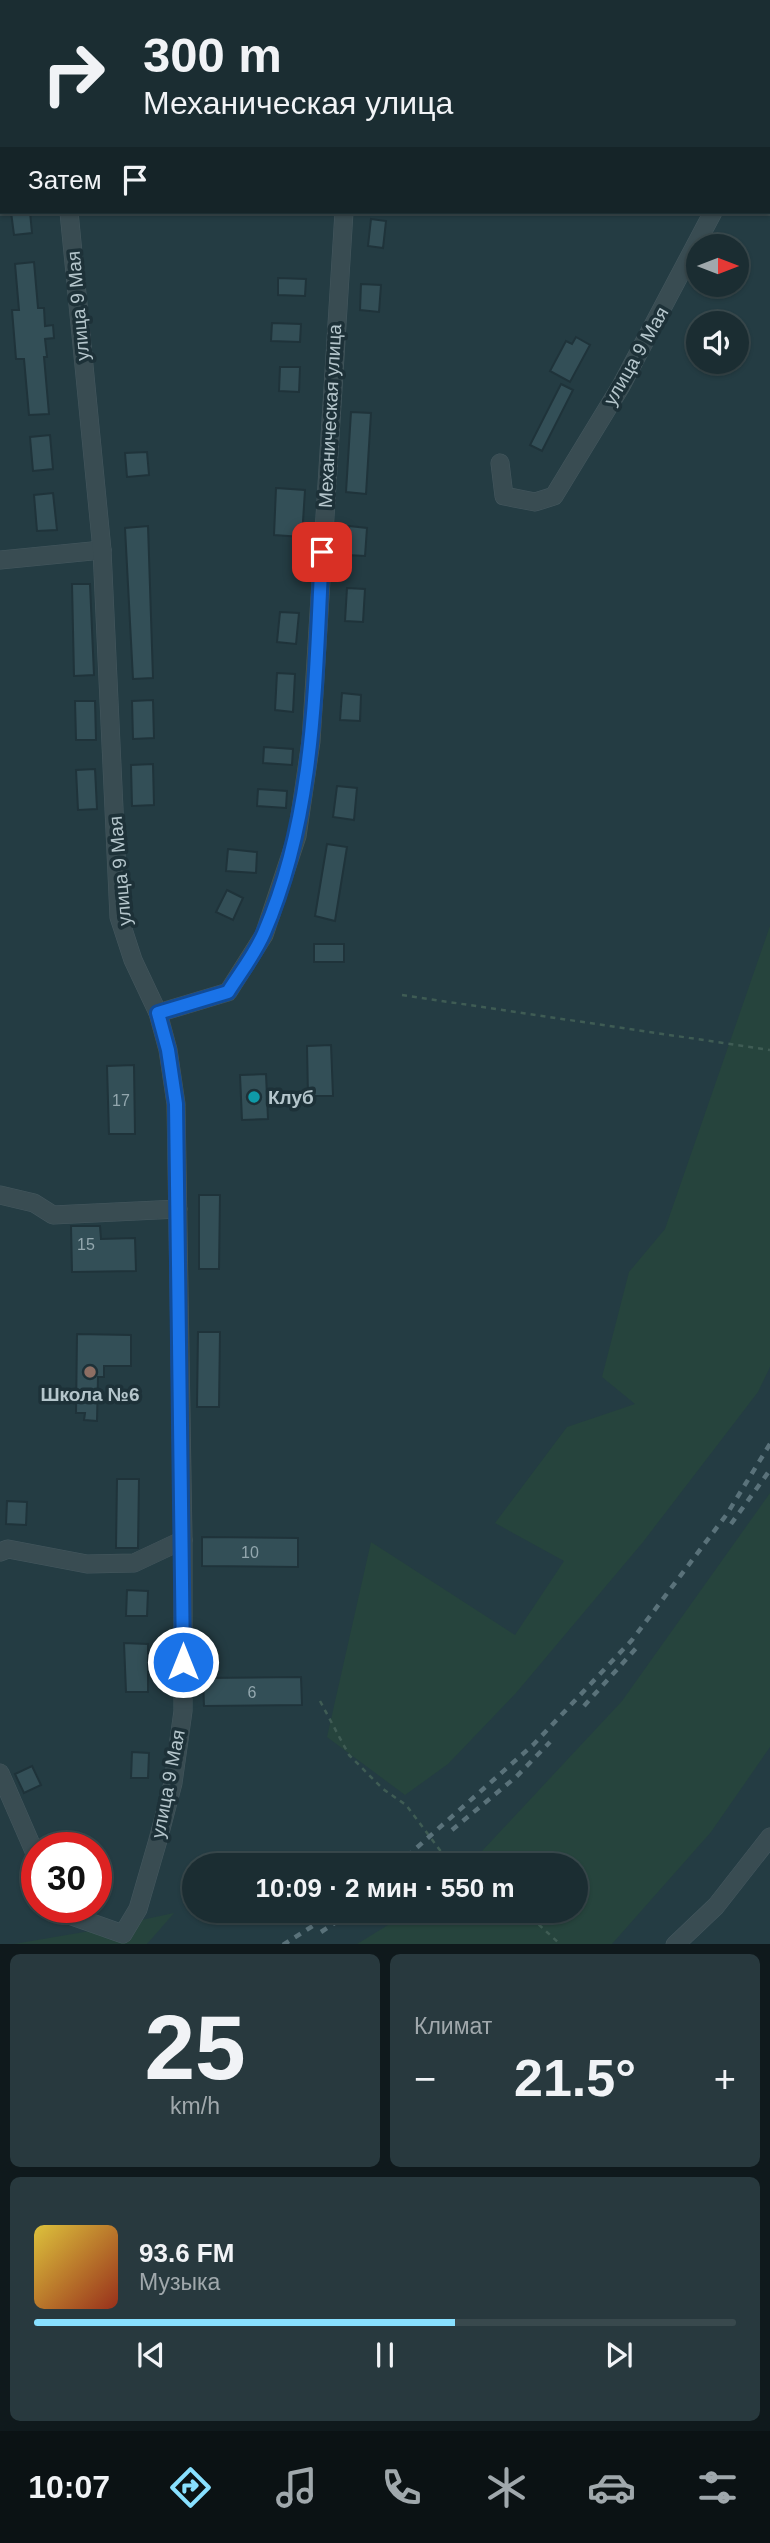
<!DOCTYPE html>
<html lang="ru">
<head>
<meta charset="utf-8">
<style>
	:root { --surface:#1b2d32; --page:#28393e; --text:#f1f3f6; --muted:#a0a8ac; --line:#39494d; --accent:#88e0ff }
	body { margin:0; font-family:Helvetica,sans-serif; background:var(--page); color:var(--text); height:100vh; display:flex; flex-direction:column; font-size:26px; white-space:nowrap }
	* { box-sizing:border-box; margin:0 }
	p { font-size:23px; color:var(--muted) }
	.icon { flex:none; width:38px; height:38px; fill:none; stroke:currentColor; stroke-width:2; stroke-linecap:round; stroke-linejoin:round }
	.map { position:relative; height:1944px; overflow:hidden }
	.side { display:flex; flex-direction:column; gap:10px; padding:10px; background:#0f191c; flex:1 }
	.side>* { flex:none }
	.banner { position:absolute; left:0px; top:0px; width:770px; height:214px; box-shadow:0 2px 5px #0004,0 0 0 2px var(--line); background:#1b2d32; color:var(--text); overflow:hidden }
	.needle { width:46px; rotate:90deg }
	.tools { position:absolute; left:686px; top:234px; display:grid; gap:14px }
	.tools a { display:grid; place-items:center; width:63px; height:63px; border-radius:50%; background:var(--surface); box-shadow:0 2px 5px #0004,0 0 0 2px var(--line); font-size:35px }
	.speed { position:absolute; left:21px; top:1832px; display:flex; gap:14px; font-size:35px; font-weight:700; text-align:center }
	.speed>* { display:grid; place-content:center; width:91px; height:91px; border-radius:50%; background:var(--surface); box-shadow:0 2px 5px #0004,0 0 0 2px var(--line); line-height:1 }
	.speed .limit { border:10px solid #d22; background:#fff; color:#111 }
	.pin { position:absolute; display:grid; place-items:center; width:60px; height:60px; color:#fff; margin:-30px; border-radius:14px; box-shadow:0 4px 10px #0006 }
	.me { position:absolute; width:77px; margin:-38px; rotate:0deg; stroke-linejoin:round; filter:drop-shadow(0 0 5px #0008) }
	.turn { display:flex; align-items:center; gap:24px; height:147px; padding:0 28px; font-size:32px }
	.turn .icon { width:91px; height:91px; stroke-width:2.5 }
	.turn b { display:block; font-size:49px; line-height:60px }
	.then { display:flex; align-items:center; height:66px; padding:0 28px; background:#0003; gap:14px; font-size:26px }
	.big { font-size:52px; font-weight:700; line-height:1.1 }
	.side .widget { flex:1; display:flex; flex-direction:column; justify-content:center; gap:10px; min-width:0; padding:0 24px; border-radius:10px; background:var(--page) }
	.side .dial { align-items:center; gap:0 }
	.dial b { font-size:91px; line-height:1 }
	.song { display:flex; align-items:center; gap:21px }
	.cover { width:84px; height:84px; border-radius:10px; background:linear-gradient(135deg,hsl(50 70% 55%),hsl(10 70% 35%)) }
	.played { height:7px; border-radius:4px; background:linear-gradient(90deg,var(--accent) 60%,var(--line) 60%) }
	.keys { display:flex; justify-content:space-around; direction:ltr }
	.heat { display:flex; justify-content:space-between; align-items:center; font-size:38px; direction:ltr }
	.side .tiles { flex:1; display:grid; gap:10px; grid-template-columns:1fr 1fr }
	.widget:last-child { grid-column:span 2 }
	.trip { position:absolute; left:182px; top:1853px; width:406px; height:70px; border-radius:35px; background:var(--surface); box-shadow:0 2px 5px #0004,0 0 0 2px var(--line); font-weight:700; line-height:70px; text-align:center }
	.tab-bar { display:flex; height:112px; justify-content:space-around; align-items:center; background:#0b1214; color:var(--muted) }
	.tab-bar .icon { width:49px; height:49px }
	.tab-bar .on { color:var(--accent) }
	.tab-bar b { font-size:32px; color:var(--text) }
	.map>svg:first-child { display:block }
	.green { fill:#26443d }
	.building { fill:#334f57; stroke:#1f333a; stroke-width:2 }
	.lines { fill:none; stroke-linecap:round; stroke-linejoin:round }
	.street-casing { stroke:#45585f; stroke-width:19 }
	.path { stroke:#3f5c54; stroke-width:2.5; stroke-dasharray:5 5; stroke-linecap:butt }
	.street { stroke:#394c52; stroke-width:18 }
	.rail { stroke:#5a727a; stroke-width:4.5; stroke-dasharray:7 7; stroke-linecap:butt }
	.route-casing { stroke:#114b97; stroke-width:18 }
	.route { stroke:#1a73e8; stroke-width:12 }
	.culture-dot { fill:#0f9aa8; stroke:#1d3138; stroke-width:2.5 }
	.education-dot { fill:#8d6e63; stroke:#1d3138; stroke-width:2.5 }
	.labels { text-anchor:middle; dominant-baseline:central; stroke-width:7; stroke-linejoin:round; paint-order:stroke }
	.number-label { font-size:16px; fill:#93a7ae }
	.street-label { font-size:19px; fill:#b5c6cc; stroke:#1d3138 }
	.poi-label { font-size:19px; font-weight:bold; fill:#b5c6cc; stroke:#1d3138; text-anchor:start }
</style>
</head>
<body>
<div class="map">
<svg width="770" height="1945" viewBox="0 0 770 1945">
	<rect width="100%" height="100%" fill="#243c43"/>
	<g class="green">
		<path d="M770,926V1367L758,1392L643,1542L516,1693L448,1764L405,1795L327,1737L371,1542L515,1635L564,1561L495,1523L567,1427L635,1404L602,1377L629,1272L665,1229Z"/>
		<path d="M770,1493V1747L711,1832L612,1944H357L411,1911H576V1866L469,1865L622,1701Z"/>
		<path d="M174,1913L147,1944L8,1945L90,1931Z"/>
	</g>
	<g class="building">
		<path d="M11,212H30L32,233L14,235Z"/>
		<path d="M371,219L386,221L383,248L368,246Z"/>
		<path d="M34,262L38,308H44L45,326L53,325L54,338L45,339L47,357H44L49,414L29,415L24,359H16L12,310H19L15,264Z"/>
		<path d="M278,278L306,279L305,296L278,295Z"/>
		<path d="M361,284L381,285L379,312L360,310Z"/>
		<path d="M272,323L301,324L300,342L271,341Z"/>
		<path d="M576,337L590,345L570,382L550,371L566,341L572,344Z"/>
		<path d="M280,367H300L299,392L279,391Z"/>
		<path d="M561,384L573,390L542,451L530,445Z"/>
		<path d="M351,412L371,413L366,494L346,492Z"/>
		<path d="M50,435L53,469L33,471L30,437Z"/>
		<path d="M147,452L149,475L127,477L125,453Z"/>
		<path d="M276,488L305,490L302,537L274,535Z"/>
		<path d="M53,493L57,530L37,531L34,495Z"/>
		<path d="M148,526L153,678L133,679L125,528Z"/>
		<path d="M349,526L367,528L365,556L347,555Z"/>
		<path d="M72,584H90L94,675L74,676Z"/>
		<path d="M347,588L365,589L363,622L345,621Z"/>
		<path d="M280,612L299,613L296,644L277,642Z"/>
		<path d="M277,673L295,674L293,712L275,710Z"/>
		<path d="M342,693L361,695L360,721L340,720Z"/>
		<path d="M153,700L154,738L133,739L132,701Z"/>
		<path d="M75,701H95L96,740H76Z"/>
		<path d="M264,747L293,749L292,765L263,763Z"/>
		<path d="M153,764L154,805L132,806L131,765Z"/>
		<path d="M95,769L97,809L78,810L76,770Z"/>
		<path d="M337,786L357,788L354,820L333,817Z"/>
		<path d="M258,789L287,791L286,808L257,806Z"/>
		<path d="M327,844L347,847L335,921L315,916Z"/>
		<path d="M228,849L257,852L256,873L226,871Z"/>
		<path d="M227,890L243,898L233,920L216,912Z"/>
		<rect x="314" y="944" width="30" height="18"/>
		<path d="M331,1045L333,1096H308L307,1046Z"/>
		<path d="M134,1065L135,1134H109L107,1066Z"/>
		<path d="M266,1074L268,1119L242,1120L240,1075Z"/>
		<path d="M199,1195H220L219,1269H199Z"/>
		<path d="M71,1226H100L101,1239L135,1238L136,1271L72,1272Z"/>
		<path d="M198,1332H220L219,1407H197Z"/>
		<path d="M77,1334L131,1335V1366H104V1377H98L97,1421L84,1420L85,1413H76Z"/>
		<path d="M117,1479H139L138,1548H116Z"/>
		<path d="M7,1501L27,1502L26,1525L6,1524Z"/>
		<path d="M202,1537L298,1538V1567L202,1566Z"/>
		<path d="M127,1590L148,1591L147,1616H126Z"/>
		<path d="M124,1643L148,1644V1692H126Z"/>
		<path d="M301,1677L302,1705L204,1706L203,1678Z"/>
		<path d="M132,1752L149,1753L148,1778H131Z"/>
		<path d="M32,1766L41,1785L24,1793L15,1774Z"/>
	</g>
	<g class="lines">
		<defs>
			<g id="street">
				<path d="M159,2L161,0"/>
				<path d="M365,2V0"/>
				<path d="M0,108H2"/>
				<path d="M768,139L770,138"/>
				<path d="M500,463L504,496L535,502L554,496L621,386L713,212"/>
				<path d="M0,560L102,550"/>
				<path d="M158,1013L228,992L264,935L297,836L311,741L344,212"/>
				<path d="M0,1195L34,1203L53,1215L178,1209"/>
				<path d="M0,1552L8,1549L87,1564L134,1563L183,1540"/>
				<path d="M0,1773L37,1858"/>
				<path d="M66,1908L72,1916L123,1934L138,1909L158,1840L173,1783L183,1711V1540L176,1104L168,1050L158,1013L133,960L119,917L102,550L69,212"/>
				<path d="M675,1945L716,1906L770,1837"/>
			</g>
		</defs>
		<use href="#street" class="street-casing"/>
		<g class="path">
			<path d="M402,995L770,1050"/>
			<path d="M320,1701L349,1755L383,1789L406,1805L442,1853L463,1866"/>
			<path d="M524,1911L561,1945"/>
		</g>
		<use href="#street" class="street"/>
		<g class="rail">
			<path d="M731,1524L770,1470"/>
			<path d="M584,1706L640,1644"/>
			<path d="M452,1830L516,1777L550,1742"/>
			<path d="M396,1866L533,1745L632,1640L727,1514L770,1444"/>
			<path d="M321,1932L353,1911"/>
			<path d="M283,1945L336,1911"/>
		</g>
	</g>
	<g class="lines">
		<defs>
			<path id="route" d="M183,1662L176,1104L168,1050L158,1013L228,992C240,973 255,954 264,933C316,813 315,680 322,552"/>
		</defs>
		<use href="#route" class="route-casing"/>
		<use href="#route" class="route"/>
	</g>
	<circle class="culture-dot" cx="254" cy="1097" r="7"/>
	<circle class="education-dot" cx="90" cy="1372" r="7"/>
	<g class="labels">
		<g class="number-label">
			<text x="121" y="1100">17</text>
			<text x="86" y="1244">15</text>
			<text x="250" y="1552">10</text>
			<text x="252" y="1692">6</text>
		</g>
		<g class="street-label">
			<text transform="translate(78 306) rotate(-95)">улица 9 Мая</text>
			<text transform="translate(636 356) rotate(-60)">улица 9 Мая</text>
			<text transform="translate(330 416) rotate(-87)">Механическая улица</text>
			<text transform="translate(120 871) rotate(-95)">улица 9 Мая</text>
			<text transform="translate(168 1784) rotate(-79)">улица 9 Мая</text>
		</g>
		<g class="poi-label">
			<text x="268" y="1097">Клуб</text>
			<text x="90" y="1394" text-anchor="middle">Школа №6</text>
		</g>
	</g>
</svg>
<div class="tools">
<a><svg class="needle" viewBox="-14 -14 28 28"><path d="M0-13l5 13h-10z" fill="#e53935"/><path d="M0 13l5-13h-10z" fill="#a0a8ac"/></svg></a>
<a><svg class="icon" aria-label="sound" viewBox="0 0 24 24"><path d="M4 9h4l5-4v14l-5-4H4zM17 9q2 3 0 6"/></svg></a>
</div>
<div class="speed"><div class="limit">30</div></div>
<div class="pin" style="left:322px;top:552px;background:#d93025"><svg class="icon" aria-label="arrive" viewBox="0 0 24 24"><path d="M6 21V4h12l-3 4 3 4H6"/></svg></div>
<svg class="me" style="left:183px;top:1662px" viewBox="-20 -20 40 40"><circle r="17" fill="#1a73e8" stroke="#fff" stroke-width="3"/><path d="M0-11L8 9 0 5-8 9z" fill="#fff"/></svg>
<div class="trip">10:09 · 2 мин · 550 m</div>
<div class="banner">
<div class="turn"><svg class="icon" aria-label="right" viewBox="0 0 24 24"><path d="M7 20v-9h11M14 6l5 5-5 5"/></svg><div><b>300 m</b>Механическая улица</div></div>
<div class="then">Затем<svg class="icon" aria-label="arrive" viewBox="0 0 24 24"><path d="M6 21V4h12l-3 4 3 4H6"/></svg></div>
</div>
</div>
<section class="side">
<div class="tiles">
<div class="widget dial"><b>25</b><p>km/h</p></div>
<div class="widget"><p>Климат</p>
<div class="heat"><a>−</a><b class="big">21.5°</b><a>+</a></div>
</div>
<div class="widget">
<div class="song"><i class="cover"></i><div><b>93.6 FM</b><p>Музыка</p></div></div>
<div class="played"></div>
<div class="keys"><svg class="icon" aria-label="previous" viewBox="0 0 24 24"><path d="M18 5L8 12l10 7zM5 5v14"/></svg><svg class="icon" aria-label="pause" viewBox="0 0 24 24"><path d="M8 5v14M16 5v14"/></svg><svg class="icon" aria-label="next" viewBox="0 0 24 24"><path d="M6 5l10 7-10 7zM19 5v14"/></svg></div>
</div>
</div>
</section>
<nav class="tab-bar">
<b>10:07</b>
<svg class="icon on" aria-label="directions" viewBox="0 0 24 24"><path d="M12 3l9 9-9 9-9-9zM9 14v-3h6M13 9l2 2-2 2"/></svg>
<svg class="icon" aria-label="music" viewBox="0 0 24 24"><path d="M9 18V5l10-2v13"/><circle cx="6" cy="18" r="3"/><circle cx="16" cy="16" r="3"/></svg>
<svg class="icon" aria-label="phone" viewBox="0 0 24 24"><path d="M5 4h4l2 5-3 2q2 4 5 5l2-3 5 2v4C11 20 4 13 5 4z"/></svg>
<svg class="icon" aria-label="climate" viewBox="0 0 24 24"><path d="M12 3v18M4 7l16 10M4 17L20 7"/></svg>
<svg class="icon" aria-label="car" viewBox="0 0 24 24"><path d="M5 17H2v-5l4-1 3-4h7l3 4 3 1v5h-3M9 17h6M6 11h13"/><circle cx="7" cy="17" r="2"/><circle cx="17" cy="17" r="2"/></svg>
<svg class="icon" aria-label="filters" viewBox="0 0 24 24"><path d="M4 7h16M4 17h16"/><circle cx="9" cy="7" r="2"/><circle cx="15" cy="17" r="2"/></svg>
</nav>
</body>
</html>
